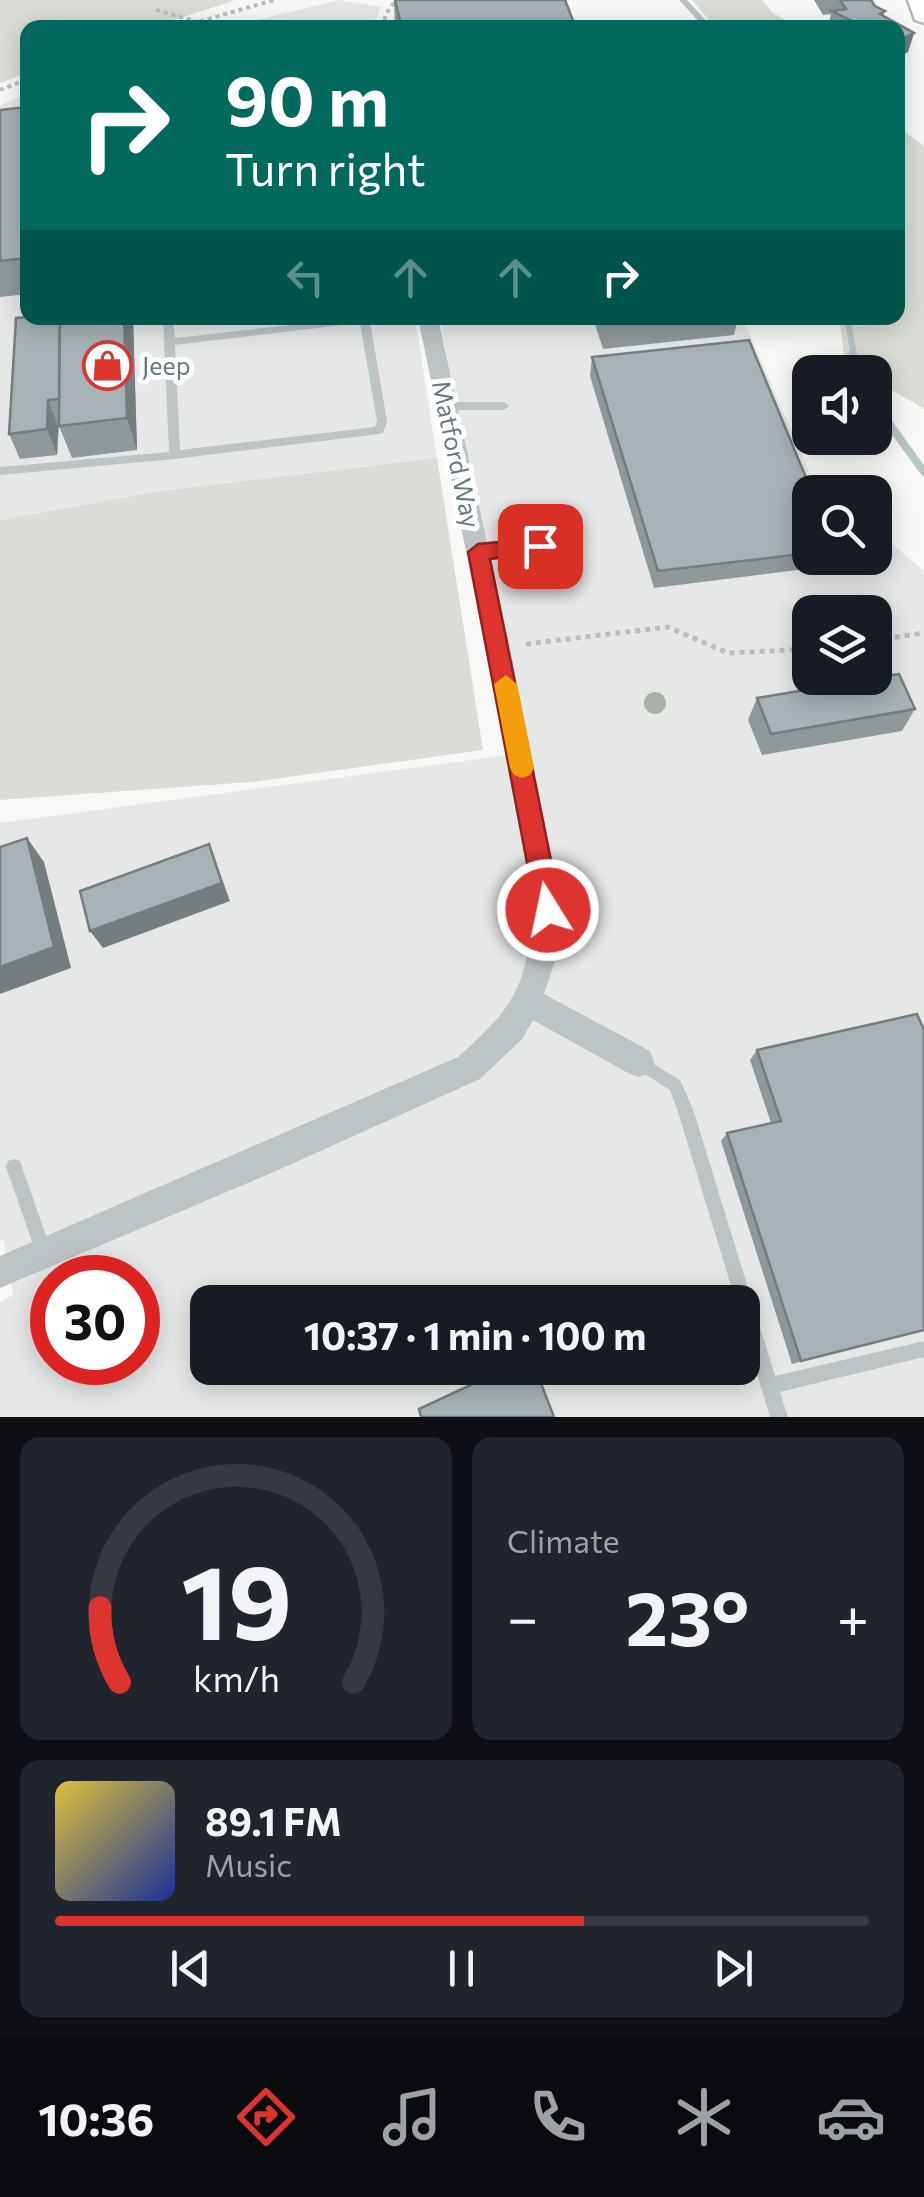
<!DOCTYPE html>
<html lang="en">
<head>
<meta charset="utf-8">
<style>
	:root { --surface:#171b24; --page:#20242c; --text:#f1f3f6; --muted:#9ea1a6; --line:#363941; --accent:#de3430 }
	body { margin:0; font-family:Commissioner,sans-serif; background:var(--page); color:var(--text); height:100vh; display:flex; flex-direction:column; font-size:38px; white-space:nowrap }
	* { box-sizing:border-box; margin:0 }
	p { font-size:32px; color:var(--muted) }
	.icon { flex:none; width:55px; height:55px; fill:none; stroke:currentColor; stroke-width:2; stroke-linecap:round; stroke-linejoin:round }
	.map { position:relative; height:1417px; overflow:hidden }
	.drawer { display:flex; flex-direction:column; gap:20px; padding:20px; background:#0d0f14; flex:1 }
	.drawer>* { flex:none }
	.hud { position:absolute; left:20px; top:20px; width:885px; height:305px; border-radius:20px; box-shadow:0 5px 25px #0003; background:#00695c; color:#fff; overflow:hidden }
	.tools { position:absolute; left:792px; top:355px; display:grid; gap:20px }
	.tools a { display:grid; place-items:center; width:100px; height:100px; border-radius:20px; background:var(--surface); box-shadow:0 5px 25px #0003; font-size:50px }
	.speed { position:absolute; left:30px; top:1255px; display:flex; gap:20px; font-size:50px; font-weight:700; text-align:center }
	.speed>* { display:grid; place-content:center; width:130px; height:130px; border-radius:50%; background:var(--surface); box-shadow:0 5px 25px #0003; line-height:1 }
	.speed .limit { border:15px solid #d22; background:#fff; color:#111 }
	.pin { position:absolute; display:grid; place-items:center; width:85px; height:85px; color:#fff; margin:-42px; border-radius:20px; box-shadow:0 5px 15px #0006 }
	.me { position:absolute; width:110px; margin:-55px; rotate:350deg; stroke-linejoin:round; filter:drop-shadow(0 0 8px #0008) }
	.turn { display:flex; align-items:center; gap:35px; height:210px; padding:0 40px; font-size:45px }
	.turn .icon { width:130px; height:130px; stroke-width:2.5 }
	.turn b { display:block; font-size:70px; line-height:85px }
	.lanes { display:flex; align-items:center; height:95px; padding:0 40px; background:#0003; justify-content:center; gap:50px; direction:ltr }
	.lanes .off { opacity:.35 }
	.big { font-size:75px; font-weight:700; line-height:1.1 }
	.drawer .card { flex:1; display:flex; flex-direction:column; justify-content:center; gap:15px; min-width:0; padding:0 35px; border-radius:20px; background:var(--page) }
	.drawer .dial { align-items:center; gap:0 }
	.dial svg { height:260px; overflow:visible; fill:none; stroke:var(--line); stroke-width:7; stroke-linecap:round; text-anchor:middle }
	.dial text { fill:var(--text); stroke:none }
	.song { display:flex; align-items:center; gap:30px }
	.cover { width:120px; height:120px; border-radius:15px; background:linear-gradient(135deg,hsl(50 70% 55%),hsl(230 70% 35%)) }
	.played { height:10px; border-radius:5px; background:linear-gradient(90deg,var(--accent) 65%,var(--line) 65%) }
	.keys { display:flex; justify-content:space-around; direction:ltr }
	.heat { display:flex; justify-content:space-between; align-items:center; font-size:55px; direction:ltr }
	.drawer .tiles { flex:1; display:grid; gap:20px; grid-template-columns:1fr 1fr }
	.card:last-child { grid-column:span 2 }
	.trip { position:absolute; left:190px; top:1285px; width:570px; height:100px; border-radius:20px; background:var(--surface); box-shadow:0 5px 25px #0003; font-weight:700; line-height:100px; text-align:center }
	.tab-bar { display:flex; height:160px; justify-content:space-around; align-items:center; background:#090b0e; color:var(--muted) }
	.tab-bar .icon { width:70px; height:70px }
	.tab-bar .selected { color:var(--accent) }
	.tab-bar b { font-size:45px; color:var(--text) }
	.map>svg:first-child { display:block }
	.built { fill:#e6e8e7; fill-rule:evenodd }
	.green { fill:#daddd5 }
	.lines { fill:none; stroke-linecap:round; stroke-linejoin:round }
	.stream-far1 { stroke:#b6c6c7; stroke-width:6 }
	.stream { stroke:#b6c6c7; stroke-width:8 }
	.primary-casing { stroke:#b1b8ba; stroke-width:5 }
	.path-far1 { stroke:#babec0; stroke-width:4; stroke-dasharray:4 4; stroke-linecap:butt }
	.path { stroke:#babec0; stroke-width:5; stroke-dasharray:5 5; stroke-linecap:butt }
	.service { fill:#bdc4c6; fill-rule:evenodd }
	.minor { fill:#bdc4c6; fill-rule:evenodd }
	.primary { fill:#fff; fill-rule:evenodd }
	.tree { fill:#aab2a5 }
	.wall { fill:#8f999c }
	.shaded-wall { fill:#747d7f }
	.building { fill:#a6b2b5; stroke:#747d7f; stroke-width:2.5 }
	.route { fill:#de3430; stroke:#90221f; stroke-width:2.5 }
	.slow { fill:#f59e0b }
	.labels { text-anchor:middle; dominant-baseline:central; stroke-width:10; stroke-linejoin:round; paint-order:stroke }
	.poi-label { font-size:25px; fill:#647a80; stroke:#fff; text-anchor:start }
	.street-label { font-size:25px; fill:#647a80; stroke:#fff }
</style>
</head>
<body>
<div class="map">
<svg width="924" height="1417" viewBox="0 0 924 1417">
	<rect width="100%" height="100%" fill="#f8f8f6"/>
	<g class="built">
		<path d="M339,0L381,7L372,27L224,28Z"/>
		<path d="M27,94L28,318H415L437,458L160,491L0,520V105Z"/>
		<path d="M440,318H743L811,476L830,492H810V558H875V530L924,571V1417H0V1302L13,1295L4,1240L0,1241V823L516,754ZM810,612H875V678H810ZM52,1278H138V1362H52ZM208,1302H742V1368H208Z"/>
	</g>
	<g class="green">
		<path d="M0,0H235L153,27L28,28L27,73L0,83Z"/>
		<path d="M692,0H762L772,12L796,27H715Z"/>
		<path d="M898,119L905,132L924,146V409L875,380V372H863L845,362L839,318H898Z"/>
		<path d="M437,458L483,750L252,782L0,800V520L160,491Z"/>
	</g>
	<g class="lines">
		<g class="stream-far1">
			<path d="M683,0L709,28"/>
			<path d="M847,318L854,355"/>
		</g>
		<g class="stream">
			<path d="M853,353L857,372"/>
			<path d="M875,404L924,472"/>
		</g>
		<defs>
			<path id="primary" d="M908,0H924V23L915,20Z"/>
		</defs>
		<use href="#primary" class="primary-casing"/>
		<g class="path-far1">
			<path d="M156,10L195,21"/>
			<path d="M177,28L274,0"/>
			<path d="M383,28L386,14L396,0"/>
			<path d="M0,90L28,79"/>
		</g>
		<g class="path">
			<path d="M875,640L924,633"/>
			<path d="M526,644L668,627L728,653L810,649"/>
		</g>
		<g class="service">
			<path d="M283,21L318,26L322,28L283,25L246,28Z"/>
			<path d="M163,318H173L175,338L353,318H382L380,320L370,322L387,421L383,433L379,434L175,459L0,475V467L169,452ZM360,323L377,421L375,427L180,450L175,345Z"/>
			<path d="M447,402H504L509,406L504,410H447L442,406Z"/>
			<path d="M541,542L547,546L541,550L478,556L472,552L478,548Z"/>
			<path d="M639,1055L680,1080L694,1112L775,1376L924,1341V1357L780,1392L788,1417H770L742,1325V1302H736L678,1112L670,1090L634,1067L632,1062L634,1057Z"/>
			<path d="M14,1159L20,1161L22,1167L52,1253L50,1259L44,1261L38,1259L36,1253L6,1167L8,1161Z"/>
		</g>
		<path class="minor" d="M418,318H438L510,648L562,910L554,964L544,994L650,1051L654,1062L650,1073L639,1077L628,1073L533,1020L522,1039L480,1079L276,1171L0,1288V1256L458,1057C512,1009 526,989 533,915C537,884 514,801 508,766C480,616 449,467 418,318Z"/>
		<use href="#primary" class="primary"/>
	</g>
	<circle class="tree" cx="655" cy="703" r="11"/>
	<g class="wall">
		<path d="M394,0H565L576,28H395Z"/>
		<path d="M814,0H871L875,6L885,11L883,16L914,33L908,52L898,57V28H827L831,14L823,15Z"/>
		<path d="M28,107V294L0,297V110Z"/>
		<path d="M28,318H133L137,450L72,458L59,426L57,455L20,459L9,434Z"/>
		<path d="M593,318H738L734,335L603,349Z"/>
		<path d="M592,357L810,492V558H833L829,566L654,588L590,376Z"/>
		<path d="M757,698L915,709L902,731L762,755L748,720Z"/>
		<path d="M757,1050L924,1330L792,1364L721,1141L727,1133L771,1123L750,1060Z"/>
	</g>
	<g class="shaded-wall">
		<path d="M914,33L908,52L898,57V41Z"/>
		<path d="M124,318H133L137,450L127,418Z"/>
		<path d="M48,400L58,426L57,455L47,429Z"/>
		<path d="M27,838L44,862L71,968L0,994V967Z"/>
		<path d="M209,844L230,901L103,948L90,931Z"/>
	</g>
	<g class="building">
		<path d="M395,0H565L576,28H402Z"/>
		<path d="M840,0H871L875,6L885,11L880,14L914,33L898,41V28H866L832,11L846,9Z"/>
		<path d="M28,107V258L0,261V110Z"/>
		<path d="M28,317L60,318L59,399L48,400L47,429L9,434L16,318Z"/>
		<path d="M60,318H124L127,418L59,426Z"/>
		<path d="M605,318H653L606,322Z"/>
		<path d="M749,340L812,492H810V553L658,571L592,357Z"/>
		<path d="M899,674L915,709L771,734L757,698Z"/>
		<path d="M27,838L54,947L0,967V847Z"/>
		<path d="M209,844L222,883L90,931L80,891Z"/>
		<path d="M917,1014L924,1030V1330L801,1361L727,1133L781,1121L757,1050Z"/>
		<path d="M507,1368H535L554,1417H421L419,1409Z"/>
	</g>
	<path class="route" d="M540,538L548,540L551,546L548,552L490,559L561,910L557,918L548,922L539,918L536,910L468,552L478,544Z"/>
	<path class="slow" d="M506,675L517,684L534,768L530,775L522,778L514,775L510,768L494,684Z"/>
	<defs>
		<symbol id="shop-ring" viewBox="-11 -11 22 22"><circle r="9.5" fill="#fff" stroke="#de3430" stroke-width="1.5"/><path d="M-5-2.5h2.3a2.7 3.5 0 0 1 5.4 0H5L5.5 6h-11ZM-1.5-2.5h3a1.5 2.3 0 0 0-3 0Z" fill="#de3430"/></symbol>
	</defs>
	<g fill-rule="evenodd">
		<use href="#shop-ring" x="80" y="338" width="55" height="55"/>
	</g>
	<g class="labels">
		<g class="poi-label">
			<text x="142" y="365">Jeep</text>
		</g>
		<g class="street-label">
			<text transform="translate(457 454) rotate(78)">Matford Way</text>
		</g>
	</g>
</svg>
<div class="tools">
<a><svg class="icon" aria-label="sound" viewBox="0 0 24 24"><path d="M4 9h4l5-4v14l-5-4H4zM17 9q2 3 0 6"/></svg></a>
<a><svg class="icon" aria-label="search" viewBox="0 0 24 24"><circle cx="10" cy="10" r="6"/><path d="M15 15l6 6"/></svg></a>
<a><svg class="icon" aria-label="layers" viewBox="0 0 24 24"><path d="M12 4l9 5-9 5-9-5zM3 14l9 5 9-5"/></svg></a>
</div>
<div class="speed"><div class="limit">30</div></div>
<div class="pin" style="left:540px;top:546px;background:#d93025"><svg class="icon" aria-label="arrive" viewBox="0 0 24 24"><path d="M6 21V4h12l-3 4 3 4H6"/></svg></div>
<svg class="me" style="left:548px;top:910px" viewBox="-20 -20 40 40"><circle r="17" fill="#de3430" stroke="#fff" stroke-width="3"/><path d="M0-11L8 9 0 5-8 9z" fill="#fff"/></svg>
<div class="trip">10:37 · 1 min · 100 m</div>
<div class="hud">
<div class="turn"><svg class="icon" aria-label="right" viewBox="0 0 24 24"><path d="M7 20v-9h11M14 6l5 5-5 5"/></svg><div><b>90 m</b>Turn right</div></div>
<div class="lanes"><svg class="icon off" aria-label="left" viewBox="0 0 24 24"><path d="M17 20v-9H6M10 6l-5 5 5 5"/></svg><svg class="icon off" aria-label="ahead" viewBox="0 0 24 24"><path d="M12 20V5M6 11l6-6 6 6"/></svg><svg class="icon off" aria-label="ahead" viewBox="0 0 24 24"><path d="M12 20V5M6 11l6-6 6 6"/></svg><svg class="icon" aria-label="right" viewBox="0 0 24 24"><path d="M7 20v-9h11M14 6l5 5-5 5"/></svg></div>
</div>
</div>
<section class="drawer">
<div class="tiles">
<div class="card dial"><svg viewBox="0 0 100 80">
<path d="M14 69A42 42 0 1 1 86 69"/>
<path d="M14 69A42 42 0 0 1 8 46" stroke="#de3430"/>
<text x="50" y="56" font-size="32" font-weight="700">19</text>
<text x="50" y="72" font-size="11">km/h</text>
</svg></div>
<div class="card"><p>Climate</p>
<div class="heat"><a>−</a><b class="big">23°</b><a>+</a></div>
</div>
<div class="card">
<div class="song"><i class="cover"></i><div><b>89.1 FM</b><p>Music</p></div></div>
<div class="played"></div>
<div class="keys"><svg class="icon" aria-label="previous" viewBox="0 0 24 24"><path d="M18 5L8 12l10 7zM5 5v14"/></svg><svg class="icon" aria-label="pause" viewBox="0 0 24 24"><path d="M8 5v14M16 5v14"/></svg><svg class="icon" aria-label="next" viewBox="0 0 24 24"><path d="M6 5l10 7-10 7zM19 5v14"/></svg></div>
</div>
</div>
</section>
<nav class="tab-bar">
<b>10:36</b>
<svg class="icon selected" aria-label="directions" viewBox="0 0 24 24"><path d="M12 3l9 9-9 9-9-9zM9 14v-3h6M13 9l2 2-2 2"/></svg>
<svg class="icon" aria-label="music" viewBox="0 0 24 24"><path d="M9 18V5l10-2v13"/><circle cx="6" cy="18" r="3"/><circle cx="16" cy="16" r="3"/></svg>
<svg class="icon" aria-label="phone" viewBox="0 0 24 24"><path d="M5 4h4l2 5-3 2q2 4 5 5l2-3 5 2v4C11 20 4 13 5 4z"/></svg>
<svg class="icon" aria-label="climate" viewBox="0 0 24 24"><path d="M12 3v18M4 7l16 10M4 17L20 7"/></svg>
<svg class="icon" aria-label="car" viewBox="0 0 24 24"><path d="M5 17H2v-5l4-1 3-4h7l3 4 3 1v5h-3M9 17h6M6 11h13"/><circle cx="7" cy="17" r="2"/><circle cx="17" cy="17" r="2"/></svg>
</nav>
</body>
</html>
